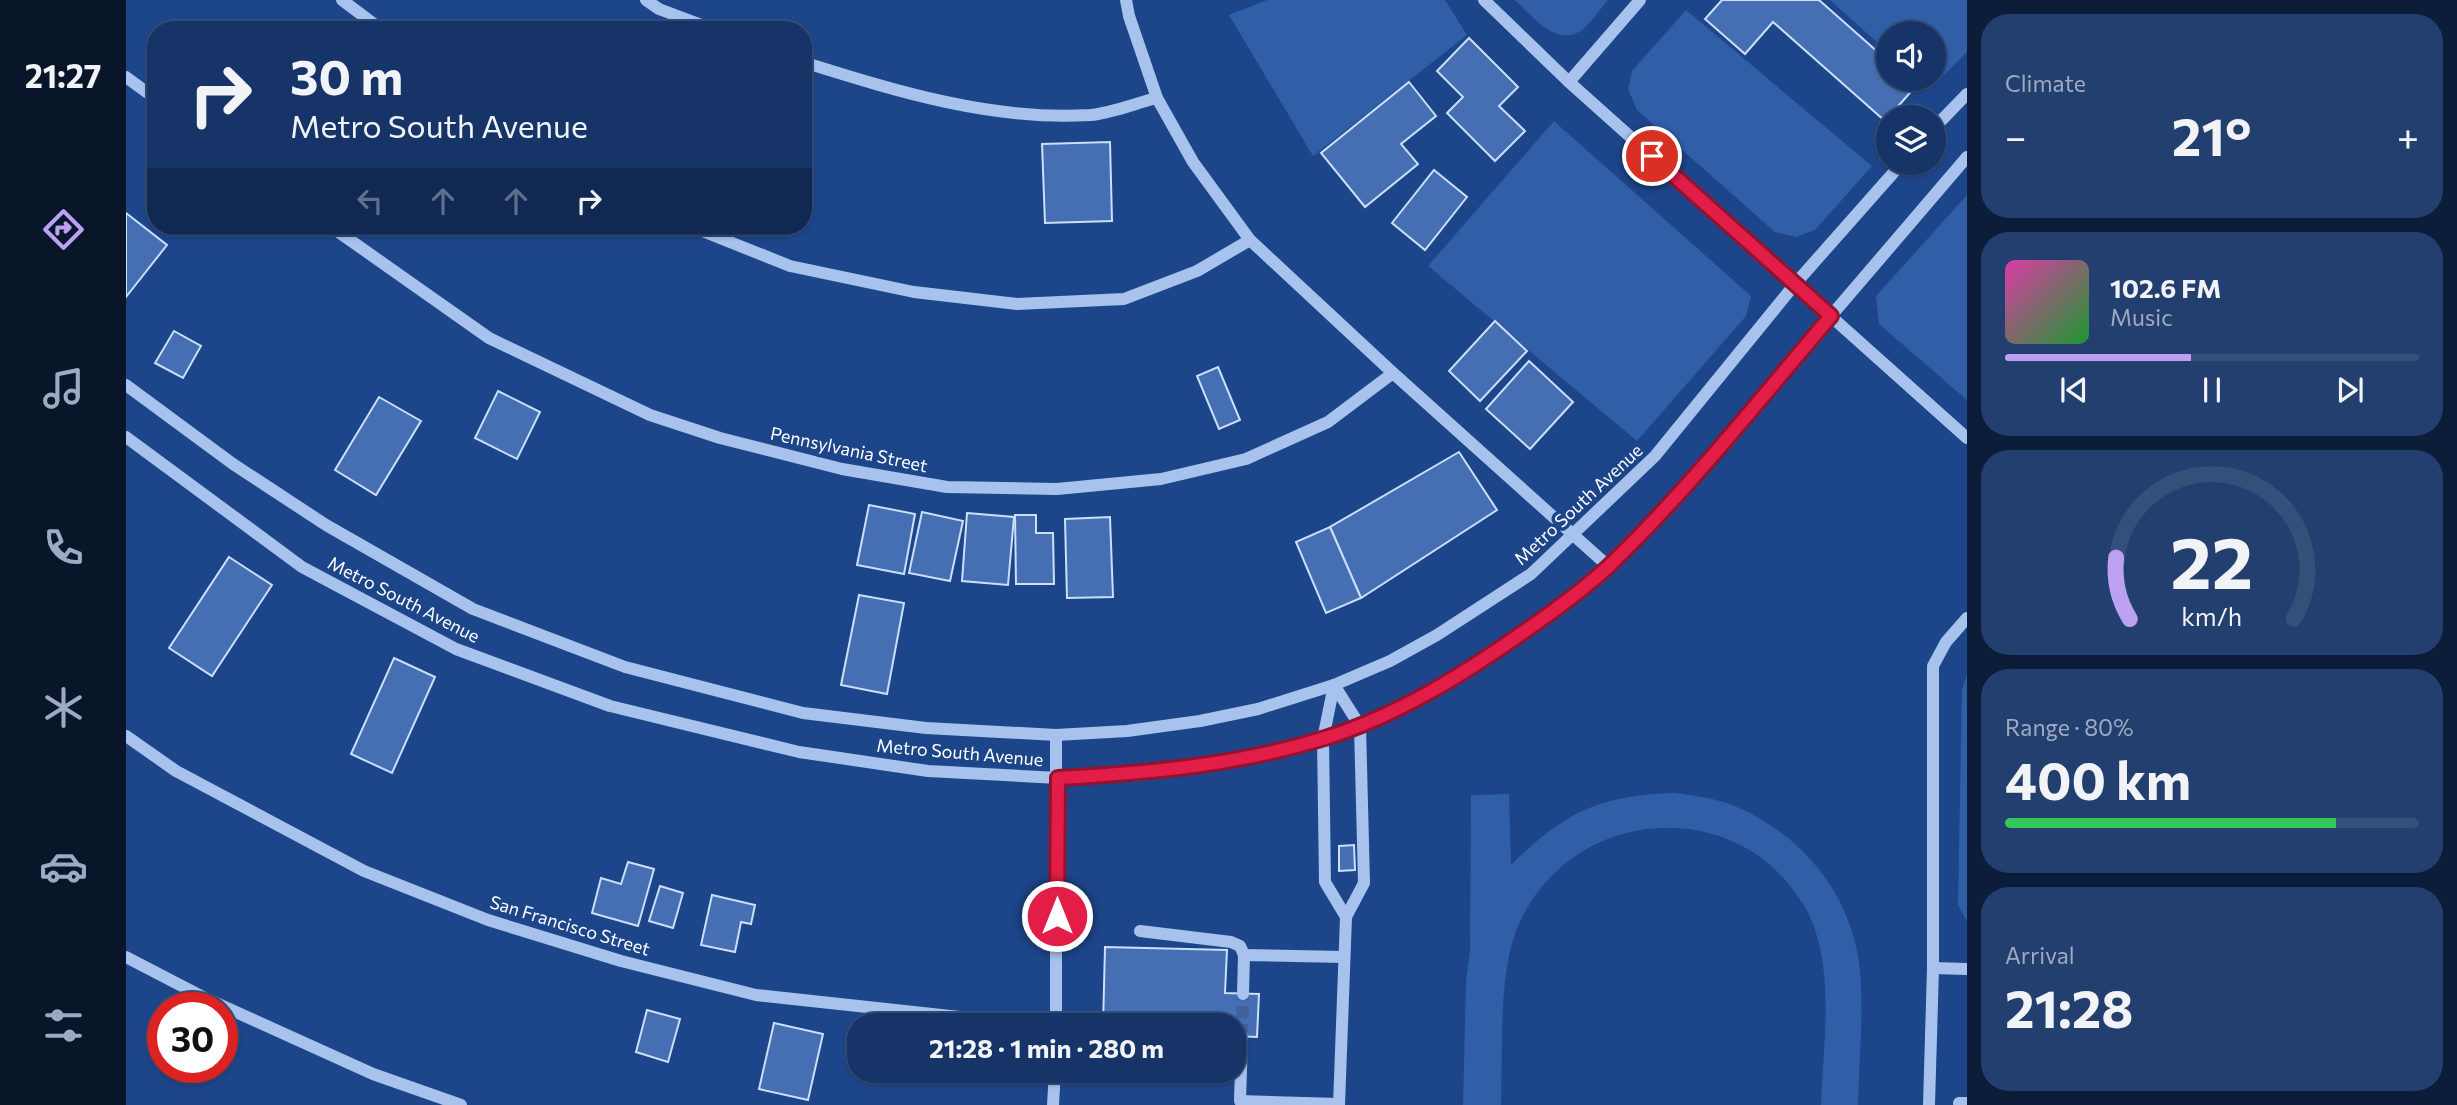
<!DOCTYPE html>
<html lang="en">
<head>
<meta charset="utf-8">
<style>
	:root { --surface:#163467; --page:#233f70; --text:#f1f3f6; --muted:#9eaac0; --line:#354f7b; --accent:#bca0f2 }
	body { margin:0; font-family:Commissioner,sans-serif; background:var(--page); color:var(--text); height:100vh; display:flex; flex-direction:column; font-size:26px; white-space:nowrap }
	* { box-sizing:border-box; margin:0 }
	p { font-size:23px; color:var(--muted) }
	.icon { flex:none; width:38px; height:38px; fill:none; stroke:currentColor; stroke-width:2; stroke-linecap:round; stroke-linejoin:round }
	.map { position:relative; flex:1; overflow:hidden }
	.drawer { display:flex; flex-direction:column; gap:14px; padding:14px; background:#0c1d39; width:490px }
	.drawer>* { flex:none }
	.hud { position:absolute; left:21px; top:21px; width:665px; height:214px; border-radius:28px; box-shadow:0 2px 5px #0004,0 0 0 2px var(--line); background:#163467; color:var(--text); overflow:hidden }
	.fabs { position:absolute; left:1750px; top:21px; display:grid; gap:14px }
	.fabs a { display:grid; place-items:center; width:70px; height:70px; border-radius:50%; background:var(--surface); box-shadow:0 2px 5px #0004,0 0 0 2px var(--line); font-size:35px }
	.speed { position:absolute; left:21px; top:992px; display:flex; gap:14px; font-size:35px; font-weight:700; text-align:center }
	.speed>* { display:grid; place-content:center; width:91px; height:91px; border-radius:50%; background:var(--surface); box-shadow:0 2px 5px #0004,0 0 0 2px var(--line); line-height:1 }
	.speed .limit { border:10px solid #d22; background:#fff; color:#111 }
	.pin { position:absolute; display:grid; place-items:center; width:60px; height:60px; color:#fff; margin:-30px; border:4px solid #fff; border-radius:50%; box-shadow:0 2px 7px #0007 }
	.me { position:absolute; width:77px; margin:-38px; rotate:0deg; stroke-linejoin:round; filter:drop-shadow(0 0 5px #0008) }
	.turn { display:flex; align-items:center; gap:24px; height:147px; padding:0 28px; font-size:32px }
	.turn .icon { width:91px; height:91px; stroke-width:2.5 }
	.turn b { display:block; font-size:49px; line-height:60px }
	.lanes { display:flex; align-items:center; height:66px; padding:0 28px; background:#0003; justify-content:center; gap:35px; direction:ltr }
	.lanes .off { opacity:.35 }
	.big { font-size:52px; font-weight:700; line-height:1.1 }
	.drawer .widget { flex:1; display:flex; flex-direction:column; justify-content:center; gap:10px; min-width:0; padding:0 24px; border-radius:28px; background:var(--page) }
	.drawer .dial { align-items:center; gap:0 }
	.dial svg { height:182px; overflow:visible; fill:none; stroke:var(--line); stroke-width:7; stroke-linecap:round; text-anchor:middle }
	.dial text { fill:var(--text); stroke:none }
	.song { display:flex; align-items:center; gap:21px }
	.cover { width:84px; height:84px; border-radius:10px; background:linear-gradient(135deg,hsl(320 70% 55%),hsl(130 70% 35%)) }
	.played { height:7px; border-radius:4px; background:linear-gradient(90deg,var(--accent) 45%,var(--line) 45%) }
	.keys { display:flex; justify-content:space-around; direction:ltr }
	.heat { display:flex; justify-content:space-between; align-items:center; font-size:38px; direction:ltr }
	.charge { height:10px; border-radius:5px; background:linear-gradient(90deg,#34c759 80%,var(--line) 0) }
	.trip { position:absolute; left:721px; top:1013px; width:399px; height:70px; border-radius:28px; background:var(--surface); box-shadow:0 2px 5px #0004,0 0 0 2px var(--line); font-weight:700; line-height:70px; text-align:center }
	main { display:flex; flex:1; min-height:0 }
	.tab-bar { display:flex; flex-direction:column; width:126px; justify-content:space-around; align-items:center; background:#091529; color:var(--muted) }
	.tab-bar .icon { width:49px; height:49px }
	.tab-bar .current { color:var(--accent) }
	.tab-bar b { font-size:32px; color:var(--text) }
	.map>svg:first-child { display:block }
	.green { fill:#305ea7 }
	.building { fill:#456fb2; stroke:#ccdef9; stroke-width:2 }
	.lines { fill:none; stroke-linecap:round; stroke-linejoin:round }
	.minor-tunnel { stroke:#3f619b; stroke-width:12; stroke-dasharray:12 6; stroke-linecap:butt }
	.minor { stroke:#a7c2ec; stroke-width:12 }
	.route-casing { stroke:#92132f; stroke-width:18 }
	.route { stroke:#e11d48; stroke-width:12 }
	.labels { text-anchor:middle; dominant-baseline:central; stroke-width:7; stroke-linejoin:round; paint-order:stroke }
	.street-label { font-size:18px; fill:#fff; stroke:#1d4589 }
</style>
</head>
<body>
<main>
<nav class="tab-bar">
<b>21:27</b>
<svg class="icon current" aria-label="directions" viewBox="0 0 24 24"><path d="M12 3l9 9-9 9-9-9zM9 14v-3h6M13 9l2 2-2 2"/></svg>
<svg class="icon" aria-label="music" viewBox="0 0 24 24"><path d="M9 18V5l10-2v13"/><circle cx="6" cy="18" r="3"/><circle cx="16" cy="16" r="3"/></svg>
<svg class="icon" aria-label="phone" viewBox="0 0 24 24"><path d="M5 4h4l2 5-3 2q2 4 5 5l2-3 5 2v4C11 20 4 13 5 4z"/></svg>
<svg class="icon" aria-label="climate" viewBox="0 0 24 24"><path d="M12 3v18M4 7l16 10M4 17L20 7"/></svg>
<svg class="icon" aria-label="car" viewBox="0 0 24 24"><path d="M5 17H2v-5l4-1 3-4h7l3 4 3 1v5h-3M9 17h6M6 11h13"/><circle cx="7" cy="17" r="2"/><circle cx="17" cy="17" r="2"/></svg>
<svg class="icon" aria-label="filters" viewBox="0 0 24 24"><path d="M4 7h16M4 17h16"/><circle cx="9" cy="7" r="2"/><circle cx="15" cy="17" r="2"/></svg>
</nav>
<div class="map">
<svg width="1841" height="1105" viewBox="0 0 1841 1105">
	<rect width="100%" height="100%" fill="#1d4589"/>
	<g class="green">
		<path d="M1141,0H1319L1341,35L1187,156L1103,15Z"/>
		<path d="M1389,0H1482C1474,9 1465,23 1456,30C1431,48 1405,15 1389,0Z"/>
		<path d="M1704,0H1841V52L1804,89L1792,79H1808V33H1762V52Z"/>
		<path d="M1560,10L1746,166L1689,230L1670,237L1649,232L1511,110L1502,89L1506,71Z"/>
		<path d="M1428,121L1625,296L1620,316L1511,441L1302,266Z"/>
		<path d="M1841,195V400L1753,324L1750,296Z"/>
		<path d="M1841,674V921L1832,905L1836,690Z"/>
		<path d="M1548,793C1570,796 1591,798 1611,807C1678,836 1727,897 1734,971C1738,1015 1733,1061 1732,1105H1695C1697,1044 1710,967 1681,911C1616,792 1445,804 1392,926C1372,972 1377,1054 1375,1105H1337L1340,981L1344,950L1345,795L1383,794L1385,865C1437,813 1474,795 1548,793Z"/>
	</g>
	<g class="building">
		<path d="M1596,0H1693L1762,61V79H1782L1790,86L1759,121L1647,22L1619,54L1579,19Z"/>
		<path d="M1343,38L1392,87L1373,106L1399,131L1369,161L1321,113L1337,97L1311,71Z"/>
		<path d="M1283,82L1310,116L1275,144L1292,164L1239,207L1195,153Z"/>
		<path d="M984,142L986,221L919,223L916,144Z"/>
		<path d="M1308,170L1341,197L1299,250L1266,223Z"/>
		<path d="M0,213L41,245L0,297Z"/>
		<path d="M1369,321L1401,351L1354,401L1323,371Z"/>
		<path d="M48,331L75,346L57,378L29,363Z"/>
		<path d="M1403,361L1447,402L1404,449L1360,409Z"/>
		<path d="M1092,367L1114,420L1093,429L1071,376Z"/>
		<path d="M372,391L414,412L391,459L349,438Z"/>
		<path d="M253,397L295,421L250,495L209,470Z"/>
		<path d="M1333,452L1371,510L1235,598L1204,527Z"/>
		<path d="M743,505L789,514L778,574L731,565Z"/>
		<path d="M796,512L837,521L824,581L783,573Z"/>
		<path d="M841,513L888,517L882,585L836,581Z"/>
		<path d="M889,515H910V533H927L928,584H890Z"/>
		<path d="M984,517L987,597L941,598L939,519Z"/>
		<path d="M1204,527L1235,598L1200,613L1170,542Z"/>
		<path d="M103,557L146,585L86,676L43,648Z"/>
		<path d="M733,595L778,603L761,694L715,685Z"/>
		<path d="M268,658L309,677L266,773L225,754Z"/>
		<path d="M1228,845L1229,870L1213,871V846Z"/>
		<path d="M502,862L528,869L512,926L466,913L475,878L495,884Z"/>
		<path d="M534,886L557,893L547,928L523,921Z"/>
		<path d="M586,895L629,905L625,924L615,922L609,952L575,945Z"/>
		<path d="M979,947L1101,950L1099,993L1133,994L1131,1037L1108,1036V1026H977Z"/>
		<path d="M521,1010L554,1019L542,1062L510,1052Z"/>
		<path d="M648,1023L697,1034L682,1100L633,1089Z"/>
	</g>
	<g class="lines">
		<path class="minor-tunnel" d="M1116,1036L1117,994"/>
		<g class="minor">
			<path d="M216,0L256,30"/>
			<path d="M520,0L533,9L589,30"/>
			<path d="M1000,0L1003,16L1031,98L1067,162L1124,240L1267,373L1482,566"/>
			<path d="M1358,0L1443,82L1841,438"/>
			<path d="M677,62C770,91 865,121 964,115C986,113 1010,103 1031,98"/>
			<path d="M0,77L30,99"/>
			<path d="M1443,82L1514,0"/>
			<path d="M1808,128L1841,94"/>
			<path d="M204,226L363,338L524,415L594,438L716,469L821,487L931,489L1035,479L1120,459L1202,422L1267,373"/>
			<path d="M564,226L664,266L788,292L891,304L998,299L1071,271L1124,240"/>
			<path d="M0,385L107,464L200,525L347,609L499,667L677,713L800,728L930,735L1001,731L1074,721L1132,709L1208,685L1264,661L1311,635L1405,574L1529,456L1669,284L1776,163"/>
			<path d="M0,437L176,567L330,649L484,706L673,752L802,771L932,778L1079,766L1197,739L1234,726L1329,677L1433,607L1482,566L1562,483L1841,157"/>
			<path d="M1208,685L1234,726L1238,883L1220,917L1213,1105"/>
			<path d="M1208,685L1197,739L1199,882L1220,917"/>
			<path d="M930,735V1026"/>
			<path d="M0,736L50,771L238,871L362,920L495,961L630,995L917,1026"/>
			<path d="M1014,931L1105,942L1114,946L1118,955"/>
			<path d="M0,957L79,998L247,1074L335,1105"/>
			<path d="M1807,968L1841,969"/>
			<path d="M1117,994L1118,955L1218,957"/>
			<path d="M1116,1036L1114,1101L1213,1104"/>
			<path d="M1833,1103H1841"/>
			<path d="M927,1105L929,1071"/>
			<path d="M1803,1105L1807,968V666L1820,642L1841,618"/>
		</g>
	</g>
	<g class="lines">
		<defs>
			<path id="route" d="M931,916L932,778C1022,773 1112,765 1199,738C1271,716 1338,674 1399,631C1428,611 1457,590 1483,566C1563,489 1633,400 1705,316L1526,156"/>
		</defs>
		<use href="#route" class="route-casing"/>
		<use href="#route" class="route"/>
	</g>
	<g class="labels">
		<g class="street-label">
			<text transform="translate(723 449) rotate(12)">Pennsylvania Street</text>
			<text transform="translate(1452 504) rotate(-43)">Metro South Avenue</text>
			<text transform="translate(278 599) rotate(27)">Metro South Avenue</text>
			<text transform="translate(834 752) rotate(5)">Metro South Avenue</text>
			<text transform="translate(444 925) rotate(17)">San Francisco Street</text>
		</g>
	</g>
</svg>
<div class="fabs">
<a><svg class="icon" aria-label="sound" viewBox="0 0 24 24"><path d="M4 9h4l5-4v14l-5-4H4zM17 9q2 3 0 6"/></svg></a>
<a><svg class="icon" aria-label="layers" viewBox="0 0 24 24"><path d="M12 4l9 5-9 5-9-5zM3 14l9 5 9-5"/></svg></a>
</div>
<div class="speed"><div class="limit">30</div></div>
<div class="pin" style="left:1526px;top:156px;background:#d93025"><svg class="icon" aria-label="arrive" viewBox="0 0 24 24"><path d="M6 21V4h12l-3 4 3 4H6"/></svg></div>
<svg class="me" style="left:931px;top:916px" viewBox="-20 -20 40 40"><circle r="17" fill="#e11d48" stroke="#fff" stroke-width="3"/><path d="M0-11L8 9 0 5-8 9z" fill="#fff"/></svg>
<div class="trip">21:28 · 1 min · 280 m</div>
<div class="hud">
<div class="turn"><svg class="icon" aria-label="right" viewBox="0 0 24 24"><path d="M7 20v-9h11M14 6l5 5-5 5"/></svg><div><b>30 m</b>Metro South Avenue</div></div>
<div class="lanes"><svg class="icon off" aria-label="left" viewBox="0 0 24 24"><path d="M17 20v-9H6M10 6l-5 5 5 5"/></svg><svg class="icon off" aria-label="ahead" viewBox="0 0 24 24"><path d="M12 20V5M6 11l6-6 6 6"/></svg><svg class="icon off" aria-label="ahead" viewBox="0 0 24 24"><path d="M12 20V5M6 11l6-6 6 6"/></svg><svg class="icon" aria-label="right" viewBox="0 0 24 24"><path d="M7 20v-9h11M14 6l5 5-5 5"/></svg></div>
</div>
</div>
<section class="drawer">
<div class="widget"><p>Climate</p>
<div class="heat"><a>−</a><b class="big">21°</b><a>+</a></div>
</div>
<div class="widget">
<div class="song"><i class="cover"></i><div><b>102.6 FM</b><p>Music</p></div></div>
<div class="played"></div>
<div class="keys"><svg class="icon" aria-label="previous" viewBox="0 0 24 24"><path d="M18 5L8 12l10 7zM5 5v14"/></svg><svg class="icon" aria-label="pause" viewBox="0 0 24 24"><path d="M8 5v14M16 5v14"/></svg><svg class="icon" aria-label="next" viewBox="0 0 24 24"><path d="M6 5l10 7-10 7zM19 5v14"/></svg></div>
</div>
<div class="widget dial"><svg viewBox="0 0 100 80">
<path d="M14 69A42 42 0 1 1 86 69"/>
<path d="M14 69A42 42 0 0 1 8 42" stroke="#bca0f2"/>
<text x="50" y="56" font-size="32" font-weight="700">22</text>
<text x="50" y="72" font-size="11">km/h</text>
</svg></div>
<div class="widget"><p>Range · 80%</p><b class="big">400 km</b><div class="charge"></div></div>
<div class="widget"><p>Arrival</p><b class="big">21:28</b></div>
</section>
</main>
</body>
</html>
